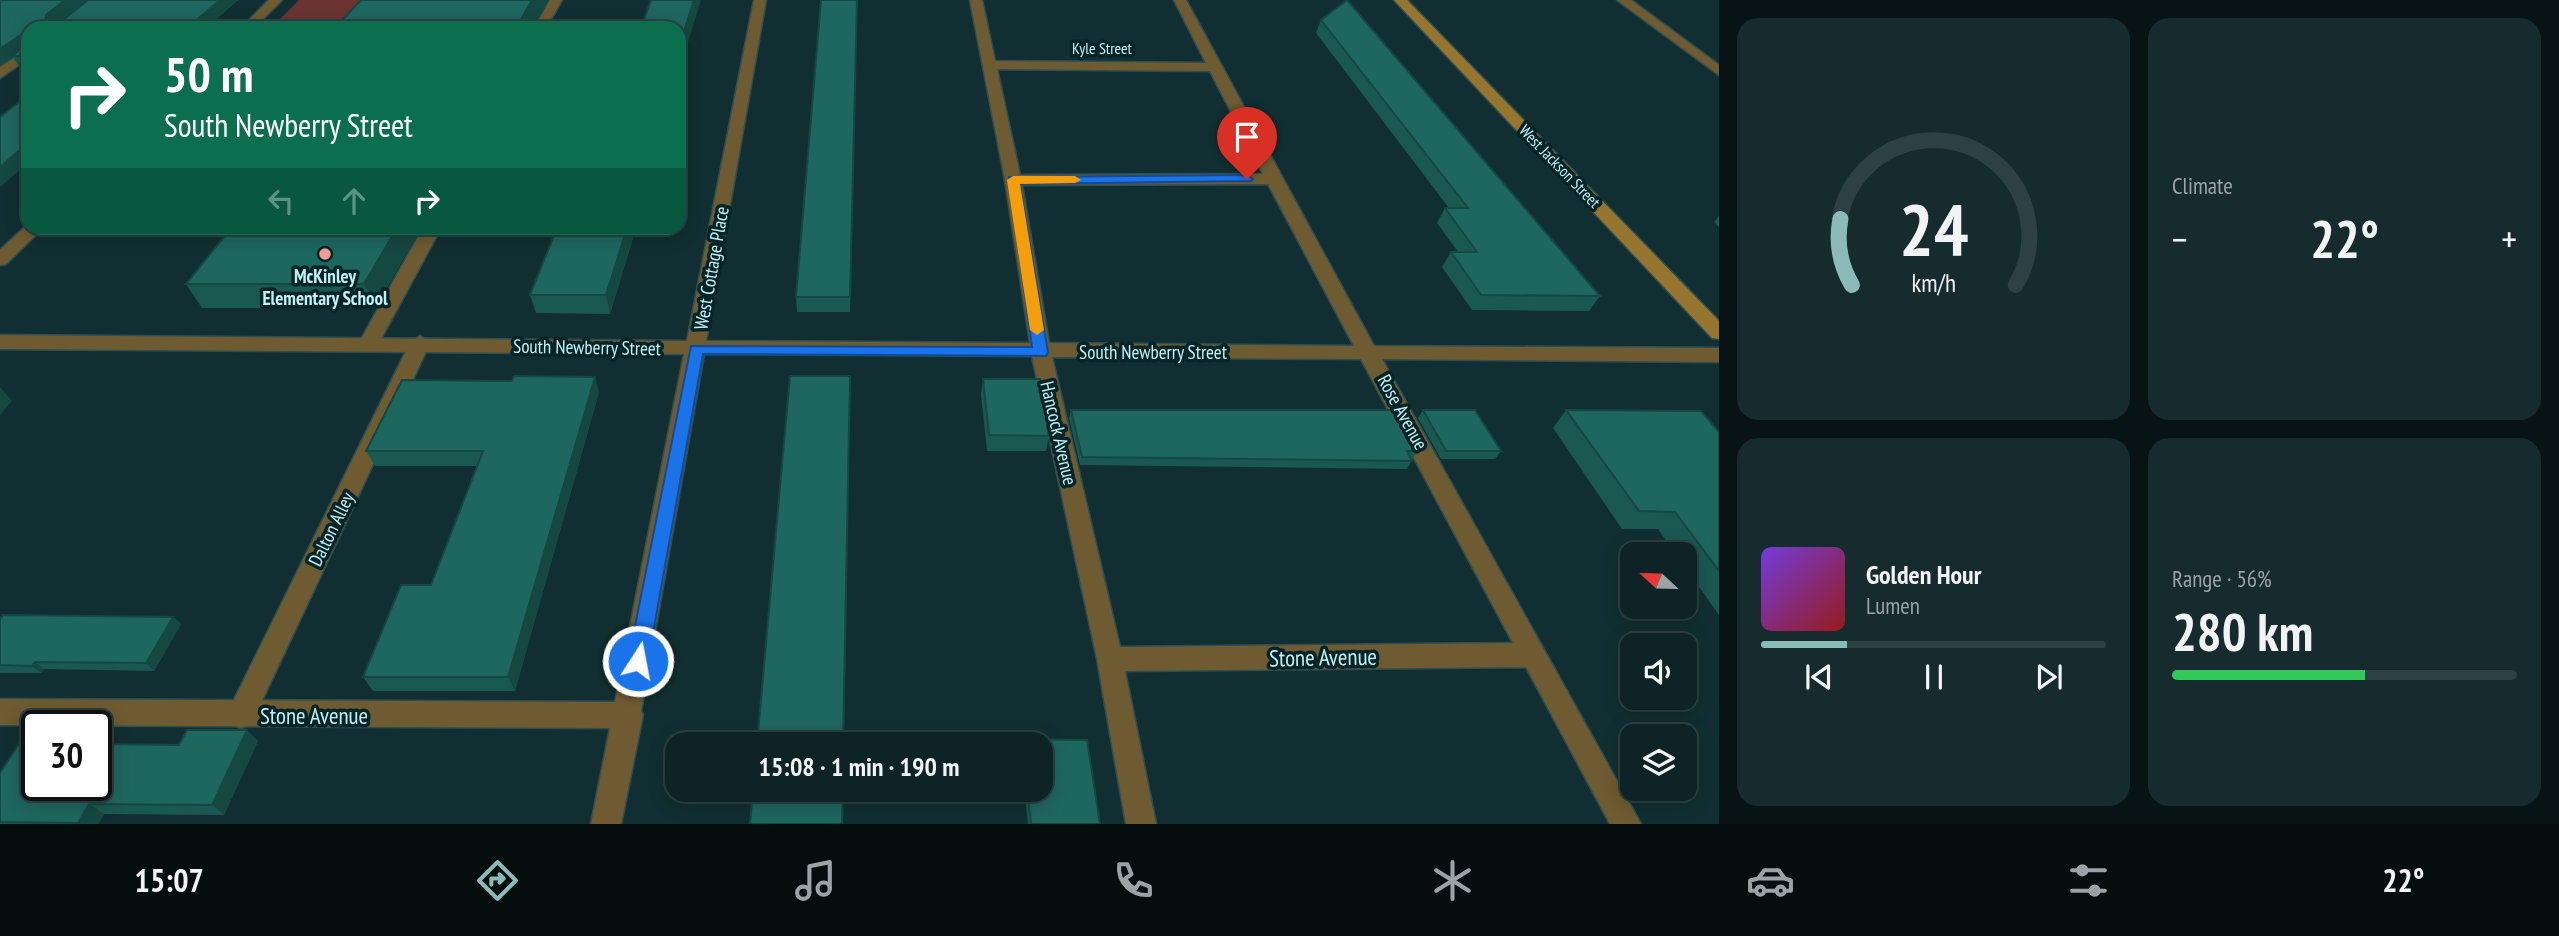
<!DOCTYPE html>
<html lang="en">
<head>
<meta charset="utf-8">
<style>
	:root { --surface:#0d2326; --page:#162b2e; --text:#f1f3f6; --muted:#9aa4a7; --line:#2d4043; --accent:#8bbbb9 }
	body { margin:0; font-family:"PT Sans Narrow",sans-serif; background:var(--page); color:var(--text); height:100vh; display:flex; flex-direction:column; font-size:26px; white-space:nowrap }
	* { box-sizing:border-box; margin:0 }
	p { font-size:23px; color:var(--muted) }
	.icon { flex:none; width:38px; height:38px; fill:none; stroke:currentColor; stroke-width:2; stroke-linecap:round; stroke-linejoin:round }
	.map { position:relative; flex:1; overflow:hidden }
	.details { display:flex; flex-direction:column; gap:18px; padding:18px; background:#071315; width:840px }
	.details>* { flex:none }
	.top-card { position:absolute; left:21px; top:21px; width:665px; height:214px; border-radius:21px; box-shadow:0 4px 18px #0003,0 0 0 2px var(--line); background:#0b6e4f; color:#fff; overflow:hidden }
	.needle { width:46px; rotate:292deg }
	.fabs { position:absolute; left:1620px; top:542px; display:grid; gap:14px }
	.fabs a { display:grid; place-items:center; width:77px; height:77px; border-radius:14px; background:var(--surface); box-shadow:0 4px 18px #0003,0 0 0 2px var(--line); font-size:35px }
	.speed { position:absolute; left:21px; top:710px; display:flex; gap:14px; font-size:35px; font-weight:700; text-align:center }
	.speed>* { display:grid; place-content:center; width:91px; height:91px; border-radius:50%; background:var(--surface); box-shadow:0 4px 18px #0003,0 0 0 2px var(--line); line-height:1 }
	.speed .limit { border:4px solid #111; border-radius:10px; background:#fff; color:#111 }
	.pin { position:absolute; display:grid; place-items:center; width:60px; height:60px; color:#fff; margin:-72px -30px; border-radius:50% 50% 50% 0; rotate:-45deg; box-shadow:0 0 7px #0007 }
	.pin .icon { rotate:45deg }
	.me { position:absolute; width:77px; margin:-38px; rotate:11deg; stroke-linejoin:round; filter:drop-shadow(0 0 5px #0008) }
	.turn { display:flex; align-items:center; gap:24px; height:147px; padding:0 28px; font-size:32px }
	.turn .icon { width:91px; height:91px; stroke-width:2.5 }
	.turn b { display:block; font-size:49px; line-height:60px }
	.lanes { display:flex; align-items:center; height:66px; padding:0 28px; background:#0003; justify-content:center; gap:35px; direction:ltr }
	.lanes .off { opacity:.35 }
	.big { font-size:52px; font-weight:800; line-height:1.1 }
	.details .widget { flex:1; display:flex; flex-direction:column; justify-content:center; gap:10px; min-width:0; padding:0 24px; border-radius:21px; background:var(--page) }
	.details .dial { align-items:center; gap:0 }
	.dial svg { height:182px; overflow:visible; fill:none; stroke:var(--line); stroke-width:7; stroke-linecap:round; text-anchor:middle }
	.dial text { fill:var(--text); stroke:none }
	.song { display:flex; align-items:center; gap:21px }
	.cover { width:84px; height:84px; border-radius:10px; background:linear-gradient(135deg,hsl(260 70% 55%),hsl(0 70% 35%)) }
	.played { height:7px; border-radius:4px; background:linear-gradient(90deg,var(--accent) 25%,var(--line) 25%) }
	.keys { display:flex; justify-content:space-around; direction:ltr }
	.heat { display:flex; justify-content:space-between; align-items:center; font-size:38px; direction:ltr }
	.charge { height:10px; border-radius:5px; background:linear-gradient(90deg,#34c759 56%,var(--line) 0) }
	.details .tiles { flex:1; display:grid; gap:18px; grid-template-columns:repeat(2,1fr) }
	.trip { position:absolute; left:665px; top:732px; width:388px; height:70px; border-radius:21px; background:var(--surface); box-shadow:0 4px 18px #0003,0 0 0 2px var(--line); font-weight:800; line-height:70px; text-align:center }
	.dock { display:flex; height:112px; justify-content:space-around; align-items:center; background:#050e0f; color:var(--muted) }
	.dock .icon { width:49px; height:49px }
	.dock .current { color:var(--accent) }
	.dock b { font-size:32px; color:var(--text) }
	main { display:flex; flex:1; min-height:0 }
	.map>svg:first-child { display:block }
	.green { fill:#6b3431 }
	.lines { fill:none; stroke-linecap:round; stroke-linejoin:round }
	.lane-casing { stroke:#2e4e51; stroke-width:3 }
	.street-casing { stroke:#2e4e51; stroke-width:3 }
	.secondary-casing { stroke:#2e4e51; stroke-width:3 }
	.lane { fill:#6f5b31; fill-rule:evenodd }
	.street { fill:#6f5b31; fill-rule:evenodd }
	.secondary { fill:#96762e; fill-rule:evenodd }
	.wall { fill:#1a5952 }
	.shaded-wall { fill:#154842 }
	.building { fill:#1e675f; stroke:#154842; stroke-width:2 }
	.route { fill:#1a73e8; stroke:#114b97; stroke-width:2 }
	.slow { fill:#f59e0b }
	.poi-dot { fill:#f59c95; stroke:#062528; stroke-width:2.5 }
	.labels { text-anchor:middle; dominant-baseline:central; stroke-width:7; stroke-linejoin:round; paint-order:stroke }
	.far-street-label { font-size:16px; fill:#c4eff4; stroke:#062528 }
	.street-label { font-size:19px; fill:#c4eff4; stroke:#062528 }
	.poi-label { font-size:19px; font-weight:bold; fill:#c4eff4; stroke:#062528 }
	.near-street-label { font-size:23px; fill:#c4eff4; stroke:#062528 }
</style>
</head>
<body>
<main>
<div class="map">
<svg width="1719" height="824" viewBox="0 0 1719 824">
	<rect width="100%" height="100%" fill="#112f32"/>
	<path class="green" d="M299,0H387L363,28H271Z"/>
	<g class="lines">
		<defs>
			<g id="lane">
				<path d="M550,0H562L546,28H534Z"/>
				<path d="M1617,0H1631L1719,65V75Z"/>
				<path d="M28,49V59L0,78V67Z"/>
				<path d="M423,228H441L376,348H362L359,343Z"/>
				<path d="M420,336L430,343L251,724L241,728L231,724L227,715L231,706L410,343Z"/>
			</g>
			<g id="street">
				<path d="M269,0H282L254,28H241Z"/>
				<path d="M754,0H766L706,341L1030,343L1005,180L970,0H982L995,61L1206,63L1174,0H1186L1374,346L1719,348V362L1382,359L1641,824H1610L1526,667L1125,671L1156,824H1126L1097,659L1032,356L704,354L641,711L643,715L621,824H591L610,728L0,725V699L615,702L684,354L0,349V335L687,341ZM997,69L1210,71L1263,174L1020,175ZM1268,184L1354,346L1049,343L1022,185ZM1052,357L1361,359L1513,643L1120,647Z"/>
				<path d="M28,224V228H43L6,264L0,265V250Z"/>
			</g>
			<path id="secondary" d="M1394,0H1407L1719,321V339L1712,338Z"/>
		</defs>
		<use href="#lane" class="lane-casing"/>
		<use href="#street" class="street-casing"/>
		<use href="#secondary" class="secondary-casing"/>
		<use href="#lane" class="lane"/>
		<use href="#street" class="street"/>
		<use href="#secondary" class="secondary"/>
	</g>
	<g class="wall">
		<path d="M0,0H86L63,19H64L88,0H238L206,28H28V68H20L13,57L0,66Z"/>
		<path d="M857,0L850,312H797L796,297Z"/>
		<path d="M1321,20L1600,296L1589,311L1472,310L1442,267L1451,252H1458L1437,223L1445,208H1449L1316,33Z"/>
		<path d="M1719,216V227L1714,222Z"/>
		<path d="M231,228H421L375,308H202L186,284Z"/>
		<path d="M557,228H636L610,314L536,313L530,295Z"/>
		<path d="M983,379L1049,436L1046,451H987L981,394Z"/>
		<path d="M599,392L515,691H373L363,677L431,585L478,466H375L366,451Z"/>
		<path d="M1071,410L1417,451L1407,469L1080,465L1069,418Z"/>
		<path d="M1423,410L1501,451L1495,459H1441L1418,418Z"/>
		<path d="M1566,410L1719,432V615L1685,567V555H1676L1658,529H1622L1553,428Z"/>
		<path d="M173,617L181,624L154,671L44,669L41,673H0V619Z"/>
		<path d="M1021,739L1087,740L1100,824H1028L1024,789H1041V744H1019Z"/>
		<path d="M258,741L224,815L104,814L98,824H0V773L179,745Z"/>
	</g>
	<g class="shaded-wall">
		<path d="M65,0H86L53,26L46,18V15Z"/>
		<path d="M220,0H238L206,28H194L192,24Z"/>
		<path d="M532,0H549L533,28H516Z"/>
		<path d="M694,0H701L679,71V47Z"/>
		<path d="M21,35L28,46L12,56L13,57L0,66V49Z"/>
		<path d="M28,143V163L0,187V167Z"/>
		<path d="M397,228H421L375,308L364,284Z"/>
		<path d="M627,228H636L610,314L606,295Z"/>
		<path d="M850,376L844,744H843Z"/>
		<path d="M595,377L599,392L515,691L508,677Z"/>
		<path d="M0,387L12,401L0,415Z"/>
		<path d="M173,617L181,624L154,671L146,663Z"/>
		<path d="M35,662L44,669L41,673L32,666Z"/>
		<path d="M247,730L258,741L224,815L212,805Z"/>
		<path d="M89,804L104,814L98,824H79L78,823Z"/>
	</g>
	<g class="building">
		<path d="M0,0H65L46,15V18L64,19L88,0H220L192,24H170L166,28H28V56H12L23,47L21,35L0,49Z"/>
		<path d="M361,0H532L516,28H335Z"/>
		<path d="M651,0H694L679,47V28H641Z"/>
		<path d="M821,0H857L850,297H796Z"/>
		<path d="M1347,0L1600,296L1481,295L1451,252H1477L1445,208H1468L1321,20Z"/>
		<path d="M28,95V143L0,167V117Z"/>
		<path d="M231,228H397L364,284H186Z"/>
		<path d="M557,228H627L606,295H530Z"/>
		<path d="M514,376L595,377L508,677H363L401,585H431L483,451H366L402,380L512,381Z"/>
		<path d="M790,376H850L843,744H757Z"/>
		<path d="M983,379H1040L1049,436L989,435Z"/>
		<path d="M1071,410H1394L1417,451H1407L1412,461L1082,457Z"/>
		<path d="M1423,410H1475L1501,451H1446Z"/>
		<path d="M1566,410L1701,411L1719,432V571L1675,512L1639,511Z"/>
		<path d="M3,615L173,617L146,663L35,662L32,666L0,665V619Z"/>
		<path d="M187,730H247L212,805L89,804L78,823L0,822V773L19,744H37V786H96V744L179,745Z"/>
		<path d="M1021,739L1087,740L1100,824H1031L1027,789H1041V744H1021Z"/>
		<path d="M753,789H843L842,824H750Z"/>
	</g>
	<path class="route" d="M1247,175L1253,179L1251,181L1020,184L1048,352L1046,356L703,354L648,661L645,668L638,670L631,668L628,661L691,346L1032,347L1009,177Z"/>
	<path class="slow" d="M1013,176H1075L1081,180L1075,183L1020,184L1044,330L1037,335L1030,330L1007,180Z"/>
	<circle class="poi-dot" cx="325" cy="254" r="7"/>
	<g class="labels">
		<g class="far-street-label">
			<text x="1102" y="48">Kyle Street</text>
			<text transform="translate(1560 166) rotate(46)">West Jackson Street</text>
		</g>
		<g class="street-label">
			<text transform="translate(711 268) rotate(-80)">West Cottage Place</text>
			<text transform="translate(587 347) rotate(1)">South Newberry Street</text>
			<text x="1153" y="352">South Newberry Street</text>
			<text transform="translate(1403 412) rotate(61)">Rose Avenue</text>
			<text transform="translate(1059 433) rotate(77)">Hancock Avenue</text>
			<text transform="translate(331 529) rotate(-64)">Dalton Alley</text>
		</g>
		<g class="poi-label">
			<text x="325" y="276">McKinley<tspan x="325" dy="22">Elementary School</tspan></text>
		</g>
		<g class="near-street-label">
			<text transform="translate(1323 657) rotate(-1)">Stone Avenue</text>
			<text x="314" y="715">Stone Avenue</text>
		</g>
	</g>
</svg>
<div class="fabs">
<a><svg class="needle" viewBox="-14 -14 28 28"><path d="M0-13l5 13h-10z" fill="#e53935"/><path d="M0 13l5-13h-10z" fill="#9aa4a7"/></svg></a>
<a><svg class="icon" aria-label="sound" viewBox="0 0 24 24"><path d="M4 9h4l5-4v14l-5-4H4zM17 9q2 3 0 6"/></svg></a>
<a><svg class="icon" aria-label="layers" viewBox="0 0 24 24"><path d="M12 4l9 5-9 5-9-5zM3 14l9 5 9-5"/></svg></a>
</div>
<div class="speed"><div class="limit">30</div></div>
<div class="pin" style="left:1247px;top:179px;background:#d93025"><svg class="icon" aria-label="arrive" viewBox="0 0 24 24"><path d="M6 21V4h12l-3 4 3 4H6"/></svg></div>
<svg class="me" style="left:638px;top:661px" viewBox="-20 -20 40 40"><circle r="17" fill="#1a73e8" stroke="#fff" stroke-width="3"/><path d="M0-11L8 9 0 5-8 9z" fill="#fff"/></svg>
<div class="trip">15:08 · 1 min · 190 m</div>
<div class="top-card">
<div class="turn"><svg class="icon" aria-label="right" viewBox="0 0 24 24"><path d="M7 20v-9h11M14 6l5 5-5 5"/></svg><div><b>50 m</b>South Newberry Street</div></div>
<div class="lanes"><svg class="icon off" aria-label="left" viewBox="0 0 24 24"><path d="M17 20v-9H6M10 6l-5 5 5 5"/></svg><svg class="icon off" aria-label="ahead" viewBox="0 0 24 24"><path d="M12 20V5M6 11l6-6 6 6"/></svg><svg class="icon" aria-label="right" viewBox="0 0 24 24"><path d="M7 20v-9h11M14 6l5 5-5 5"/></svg></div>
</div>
</div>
<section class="details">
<div class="tiles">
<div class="widget dial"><svg viewBox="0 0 100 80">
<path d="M14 69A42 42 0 1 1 86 69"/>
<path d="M14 69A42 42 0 0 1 9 40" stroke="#8bbbb9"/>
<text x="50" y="56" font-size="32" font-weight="700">24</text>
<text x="50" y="72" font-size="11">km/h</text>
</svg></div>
<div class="widget"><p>Climate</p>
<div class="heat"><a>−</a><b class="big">22°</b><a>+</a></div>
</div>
<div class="widget">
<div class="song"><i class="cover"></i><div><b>Golden Hour</b><p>Lumen</p></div></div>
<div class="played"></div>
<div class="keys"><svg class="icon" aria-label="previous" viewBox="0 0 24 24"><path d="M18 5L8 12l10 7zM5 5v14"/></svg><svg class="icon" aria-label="pause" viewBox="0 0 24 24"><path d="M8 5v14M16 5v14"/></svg><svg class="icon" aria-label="next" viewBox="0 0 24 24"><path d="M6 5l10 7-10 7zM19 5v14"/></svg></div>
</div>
<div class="widget"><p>Range · 56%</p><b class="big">280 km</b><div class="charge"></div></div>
</div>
</section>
</main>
<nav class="dock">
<b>15:07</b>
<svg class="icon current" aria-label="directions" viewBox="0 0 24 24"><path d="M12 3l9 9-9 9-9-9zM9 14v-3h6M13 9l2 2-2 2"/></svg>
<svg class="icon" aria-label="music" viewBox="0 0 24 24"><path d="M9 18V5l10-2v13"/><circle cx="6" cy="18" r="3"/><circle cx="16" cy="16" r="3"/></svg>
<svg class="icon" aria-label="phone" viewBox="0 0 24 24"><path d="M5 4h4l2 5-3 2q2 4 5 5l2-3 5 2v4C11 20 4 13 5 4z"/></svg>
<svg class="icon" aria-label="climate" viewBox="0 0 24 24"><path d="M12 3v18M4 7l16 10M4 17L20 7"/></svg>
<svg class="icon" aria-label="car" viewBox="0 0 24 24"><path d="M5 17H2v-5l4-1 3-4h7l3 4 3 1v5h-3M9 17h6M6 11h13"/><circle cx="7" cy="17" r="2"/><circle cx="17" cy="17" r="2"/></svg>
<svg class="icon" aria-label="filters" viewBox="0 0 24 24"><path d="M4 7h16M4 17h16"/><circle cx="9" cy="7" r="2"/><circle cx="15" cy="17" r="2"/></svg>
<b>22°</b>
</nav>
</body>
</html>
